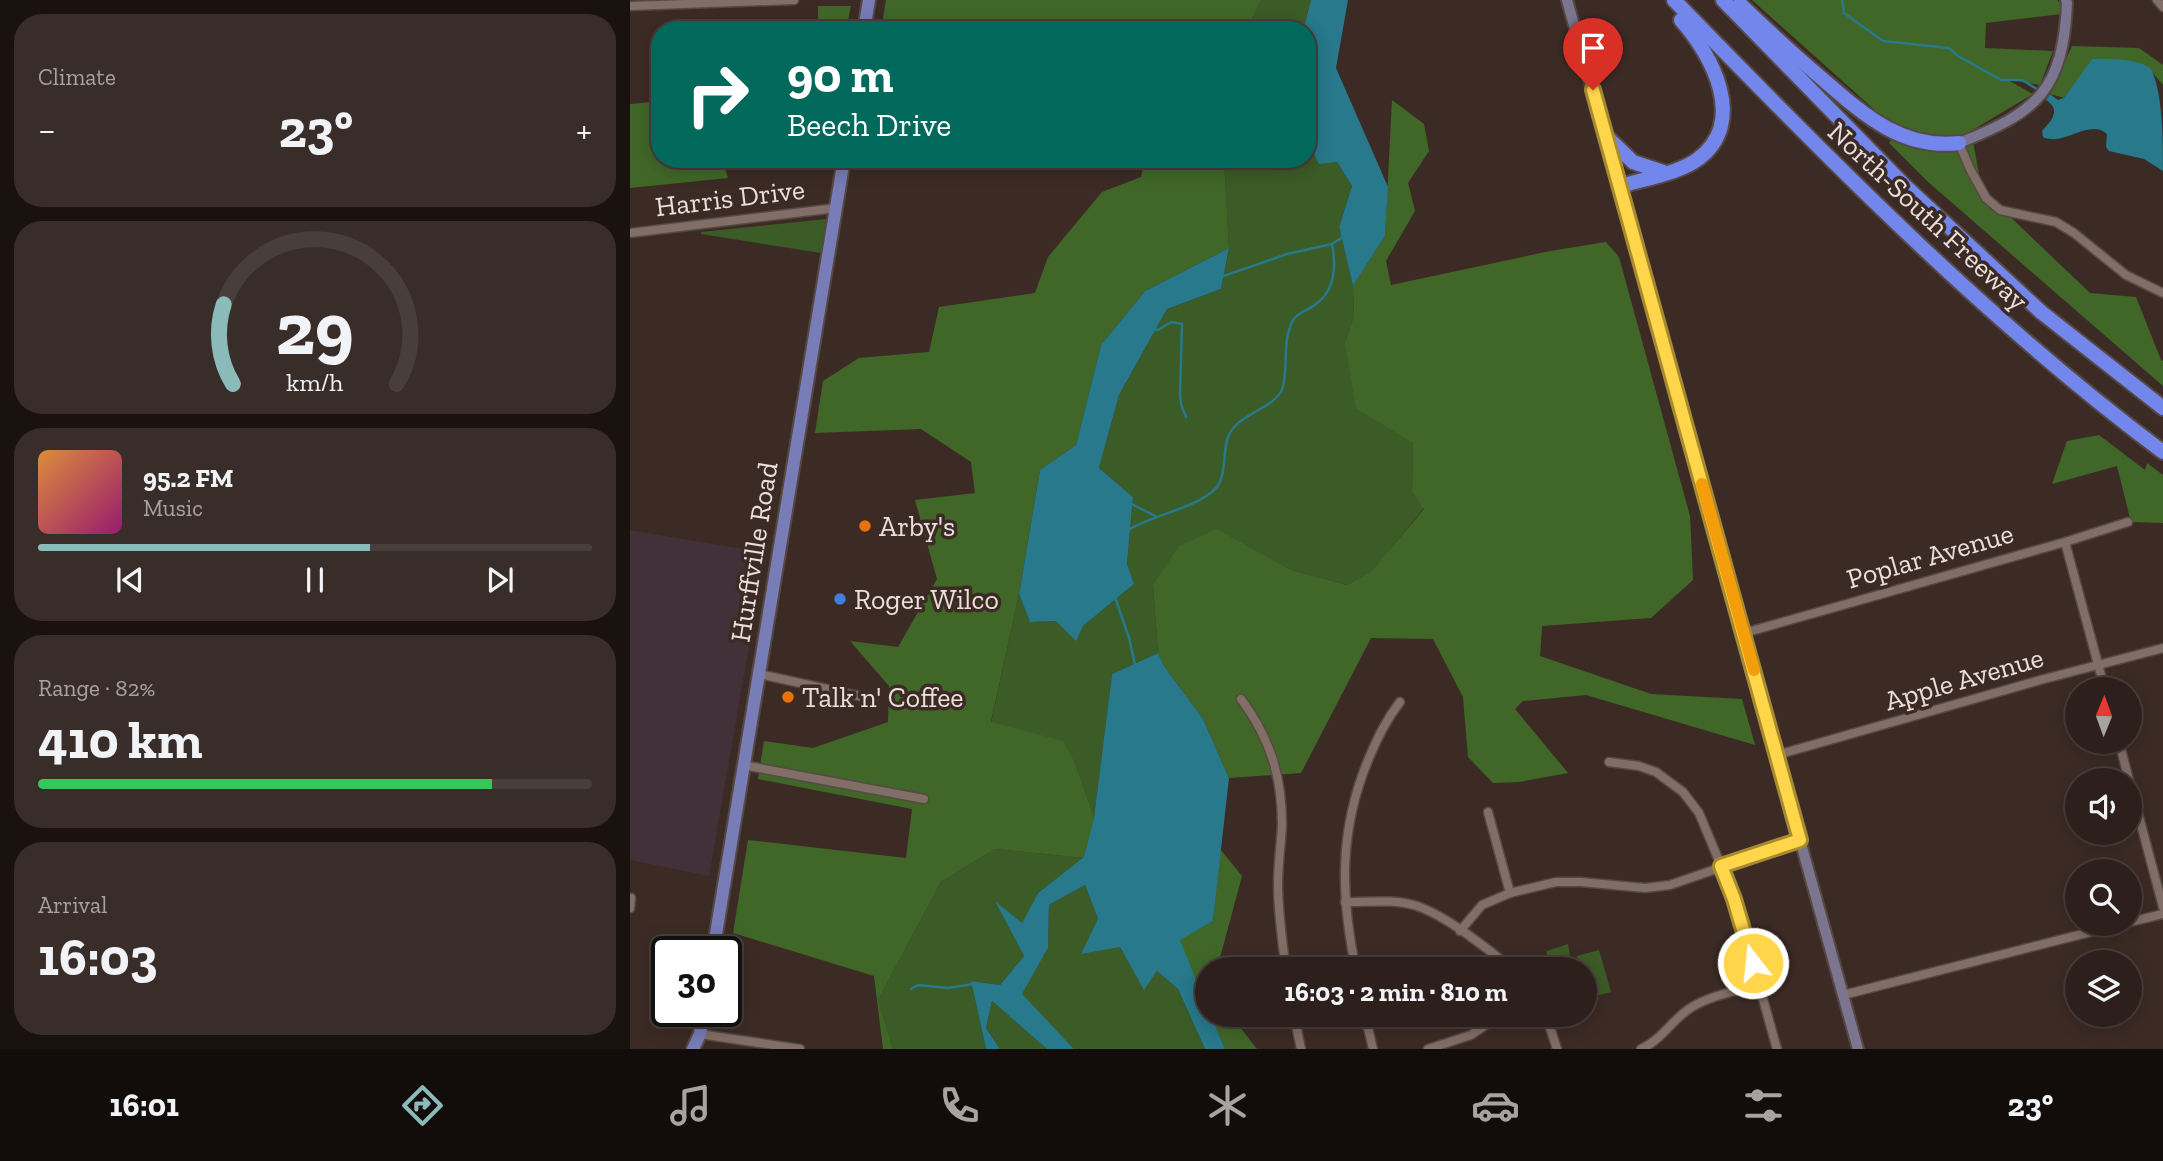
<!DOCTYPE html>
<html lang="en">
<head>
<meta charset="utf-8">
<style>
	:root { --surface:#2d201c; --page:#392d29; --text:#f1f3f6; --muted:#a7a3a3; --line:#483e3b; --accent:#8bbbb9 }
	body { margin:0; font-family:"Zilla Slab",serif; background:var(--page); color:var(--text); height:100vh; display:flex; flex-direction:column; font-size:26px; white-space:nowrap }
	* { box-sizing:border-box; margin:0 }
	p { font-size:23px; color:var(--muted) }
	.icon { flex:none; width:38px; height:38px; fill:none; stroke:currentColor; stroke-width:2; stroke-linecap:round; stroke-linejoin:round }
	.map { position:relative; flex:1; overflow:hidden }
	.sheet { display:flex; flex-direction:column; gap:14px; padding:14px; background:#19120f; width:630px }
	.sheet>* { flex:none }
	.guide { position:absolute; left:21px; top:21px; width:665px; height:147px; border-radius:28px; box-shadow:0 4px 18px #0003,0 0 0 2px var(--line); background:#00695c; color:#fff; overflow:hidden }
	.needle { width:46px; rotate:1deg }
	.buttons { position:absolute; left:1435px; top:677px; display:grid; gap:14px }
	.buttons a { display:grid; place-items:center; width:77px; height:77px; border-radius:50%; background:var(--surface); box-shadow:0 4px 18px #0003,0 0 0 2px var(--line); font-size:35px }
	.speed { position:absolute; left:21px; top:936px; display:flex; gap:14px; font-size:35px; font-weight:700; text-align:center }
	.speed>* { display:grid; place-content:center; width:91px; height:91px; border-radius:50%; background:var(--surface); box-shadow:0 4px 18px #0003,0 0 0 2px var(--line); line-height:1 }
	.speed .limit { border:4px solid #111; border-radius:10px; background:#fff; color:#111 }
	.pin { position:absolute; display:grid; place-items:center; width:60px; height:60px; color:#fff; margin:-72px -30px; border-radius:50% 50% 50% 0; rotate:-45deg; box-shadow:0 0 7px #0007 }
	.pin .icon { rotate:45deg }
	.me { position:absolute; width:77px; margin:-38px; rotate:344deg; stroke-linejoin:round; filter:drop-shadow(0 0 5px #0008) }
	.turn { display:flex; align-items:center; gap:24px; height:147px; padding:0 21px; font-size:32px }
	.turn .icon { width:91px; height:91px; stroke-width:2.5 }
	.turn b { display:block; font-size:49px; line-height:60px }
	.big { font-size:52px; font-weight:800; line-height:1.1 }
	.sheet .card { flex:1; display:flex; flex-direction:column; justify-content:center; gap:10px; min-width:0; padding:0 24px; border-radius:28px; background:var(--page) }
	.sheet .dial { align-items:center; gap:0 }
	.dial svg { height:182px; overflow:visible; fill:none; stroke:var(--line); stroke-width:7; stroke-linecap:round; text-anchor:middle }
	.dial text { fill:var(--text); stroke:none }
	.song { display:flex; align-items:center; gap:21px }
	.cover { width:84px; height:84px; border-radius:10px; background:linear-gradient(135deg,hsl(30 70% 55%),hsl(320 70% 35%)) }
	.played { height:7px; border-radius:4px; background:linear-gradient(90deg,var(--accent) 60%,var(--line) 60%) }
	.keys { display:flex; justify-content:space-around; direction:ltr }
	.heat { display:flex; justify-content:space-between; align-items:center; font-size:38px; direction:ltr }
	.charge { height:10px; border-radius:5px; background:linear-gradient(90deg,#34c759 82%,var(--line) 0) }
	.trip { position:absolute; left:565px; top:957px; width:402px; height:70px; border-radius:35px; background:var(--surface); box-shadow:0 4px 18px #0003,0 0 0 2px var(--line); font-weight:800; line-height:70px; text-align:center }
	.dock { display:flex; height:112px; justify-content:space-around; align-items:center; background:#120d0b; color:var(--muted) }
	.dock .icon { width:49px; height:49px }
	.dock .current { color:var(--accent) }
	.dock b { font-size:32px; color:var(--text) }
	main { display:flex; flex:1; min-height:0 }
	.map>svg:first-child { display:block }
	.commercial { fill:#43313a }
	.green { fill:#3b5b27 }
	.forest { fill:#416728 }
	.water { fill:#27798b }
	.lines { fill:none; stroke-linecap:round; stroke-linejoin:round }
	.stream { stroke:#27798b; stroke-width:2.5 }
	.street-casing { stroke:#564944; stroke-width:11 }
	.secondary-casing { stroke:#564944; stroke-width:14 }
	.primary-casing { stroke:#564944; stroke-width:16 }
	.highway-casing { stroke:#564944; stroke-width:18 }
	.street { stroke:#816e67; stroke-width:8 }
	.secondary { stroke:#7c758f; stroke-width:10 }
	.primary { stroke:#787cb7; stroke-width:12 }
	.highway { stroke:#7286ec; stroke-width:14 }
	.route-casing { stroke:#a68a30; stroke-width:18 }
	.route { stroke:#ffd54a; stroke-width:12 }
	.slow { stroke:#f59e0b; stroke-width:12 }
	.food-dot { fill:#e8710a; stroke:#3c2b25; stroke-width:2.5 }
	.shop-dot { fill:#3f7fe0; stroke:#3c2b25; stroke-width:2.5 }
	.labels { text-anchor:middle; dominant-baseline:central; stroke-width:7; stroke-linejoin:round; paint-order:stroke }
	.street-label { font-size:28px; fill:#ebe0dc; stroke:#3c2b25 }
	.poi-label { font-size:28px; fill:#ebe0dc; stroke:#3c2b25; text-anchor:start }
</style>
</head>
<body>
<main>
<section class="sheet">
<div class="card"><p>Climate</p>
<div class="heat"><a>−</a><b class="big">23°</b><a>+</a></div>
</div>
<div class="card dial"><svg viewBox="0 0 100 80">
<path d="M14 69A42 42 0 1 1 86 69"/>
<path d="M14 69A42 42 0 0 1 10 34" stroke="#8bbbb9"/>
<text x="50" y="56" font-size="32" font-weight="700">29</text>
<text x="50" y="72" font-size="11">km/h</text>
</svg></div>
<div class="card">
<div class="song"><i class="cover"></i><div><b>95.2 FM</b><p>Music</p></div></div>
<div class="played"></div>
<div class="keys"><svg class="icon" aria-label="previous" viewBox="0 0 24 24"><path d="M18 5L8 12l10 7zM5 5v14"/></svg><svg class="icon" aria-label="pause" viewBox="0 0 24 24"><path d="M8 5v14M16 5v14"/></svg><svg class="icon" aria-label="next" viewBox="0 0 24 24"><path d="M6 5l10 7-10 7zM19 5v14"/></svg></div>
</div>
<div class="card"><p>Range · 82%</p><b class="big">410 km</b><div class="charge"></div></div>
<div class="card"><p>Arrival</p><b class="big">16:03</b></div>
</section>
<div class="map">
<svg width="1533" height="1049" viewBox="0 0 1533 1049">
	<rect width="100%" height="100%" fill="#3c2b25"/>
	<path class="commercial" d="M0,530L135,553L79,876L0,860Z"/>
	<g class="green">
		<path d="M631,0H681L673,30H617Z"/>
		<path d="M677,140L689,163L707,162L722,186L709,227L723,286L724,316L715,342L783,443L782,492L794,508L741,573L717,585L661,570L587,530L523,585L528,653L482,674L464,817L445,763L361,723L389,594L400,622L426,621L453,626L504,584L497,564L503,497L469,468L489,395L537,309L591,289L599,248L594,159H677Z"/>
		<path d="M196,219L191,253L71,234V232Z"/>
		<path d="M365,849L454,858L408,893L392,924L367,903L394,956L370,985L341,981L356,1049H263L248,1000L311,882Z"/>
		<path d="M455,885L468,919L490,947L514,989L527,971L548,989L575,1049H444L391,995L418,948L419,905Z"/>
		<path d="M938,944L940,956L931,958L924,967L916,963L917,951Z"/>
		<path d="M969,950L981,992L958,998L956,987V970L951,969L947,956Z"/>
		<path d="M362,1001L417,1049H370L356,1028Z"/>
	</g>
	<g class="forest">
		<path d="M256,0H631L617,30H251Z"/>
		<path d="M1122,0H1427L1440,13L1356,23L1355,48L1423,51L1410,85L1376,79L1403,94L1341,131L1352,190L1460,293L1506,297L1531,360L1533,361V386L1297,181L1259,143L1267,130Z"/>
		<path d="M188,6H221L216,30H188Z"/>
		<path d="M1442,46L1509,48L1533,65V85L1516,65L1464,59L1434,98L1420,94Z"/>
		<path d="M30,96V159H92L98,178L0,188V104L22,102Z"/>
		<path d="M762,100L794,124L799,151L778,183L785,211L756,261L761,285L920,251L976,242L989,257L1060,516L1063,580L1021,618L912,626L910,656L1021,694L1112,699L1125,745L956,695L893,701L885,709L938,773L889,782L863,783L838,757L833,697L803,639L741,638L671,773L599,778L573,719L534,666L528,653L523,585L549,546L587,529L661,570L717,585L741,572L794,509L782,492L783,443L726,408L715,342L724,316L723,286L755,236Z"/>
		<path d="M515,159H594L599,248L515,291L471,345L446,445L410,470L389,594L361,722L433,741L445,763L464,817L454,858L365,849L311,882L248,1000L263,1049H253L244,976L103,933L118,840L276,858L282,809L128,779L134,741L183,748L258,722L259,686L220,641L268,647L307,579L285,500L345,493L341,462L291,429L185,433L193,381L229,358L299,352L309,307L405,293L418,257L472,192L511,177Z"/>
		<path d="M1469,435L1515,470L1517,463L1533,475V523L1501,522L1487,466L1422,484L1437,441Z"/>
		<path d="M590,849L612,876L587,969L578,970L577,1008L549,940L583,921Z"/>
		<path d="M581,1015H609V1026L627,1049H595Z"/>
	</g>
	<g class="water">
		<path d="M681,0H718L706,68L758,187L755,236L723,286L709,227L722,186L707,162L689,164L677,140V30H673Z"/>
		<path d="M1462,59C1474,58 1513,59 1521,69C1533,93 1533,141 1533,171L1514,159L1479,151L1476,147L1477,134C1459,118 1434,147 1413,137L1412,131C1421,121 1432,110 1416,100L1420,94L1428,100L1434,98Z"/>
		<path d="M599,248L591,289L537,309L489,395L469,468L503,497L497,564L504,584L453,626L446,641L426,621L400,622L389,594L410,470L446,445L471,345L515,291Z"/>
		<path d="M528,653L534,666L573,719L599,778L583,921L550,940L577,1007L578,1015H581L595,1049H575L548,989L527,971L514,990L490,947L451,954L468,919L455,885L419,905L418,948L392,994L444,1049H417L362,1001L356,1028L370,1049H356L341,981L370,985L394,956L365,901L392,923L408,893L454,857L464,817L482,674Z"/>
	</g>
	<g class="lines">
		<g class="stream">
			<path d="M1212,0L1214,13L1253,41L1319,48L1328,56L1371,80H1392L1410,91"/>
			<path d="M591,277L657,254L702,244L713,237"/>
			<path d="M523,329L528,330L541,322L552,324L550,394L551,404L556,417"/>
			<path d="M500,503L525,516"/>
			<path d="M500,529C522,515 580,505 590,482C598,463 590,442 605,426C619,411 642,408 652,390C659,369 652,345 661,324C665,313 677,311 686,304C705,290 706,265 702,244"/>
			<path d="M485,597L499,638L505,665"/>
			<path d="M281,989L288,985L318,988L343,984"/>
		</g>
		<defs>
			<g id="street">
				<path d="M1527,0L1533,7"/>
				<path d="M0,6L164,0"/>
				<path d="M1329,143L1340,169L1356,198L1370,210L1426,222L1444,233L1496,275L1533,293"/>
				<path d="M0,233L206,208"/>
				<path d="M1435,542L1475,690"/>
				<path d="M1114,633L1435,542L1498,522"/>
				<path d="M129,674L243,699"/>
				<path d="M611,699C640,738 652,776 652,825C651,844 648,864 648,884C648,912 652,941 656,970"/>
				<path d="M1489,742L1499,780"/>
				<path d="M1147,755L1414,679L1533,648"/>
				<path d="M979,762L1009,766L1026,772L1053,792L1069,813L1105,899L1147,1049"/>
				<path d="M113,765L294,799"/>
				<path d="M1500,783L1533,907"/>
				<path d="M858,812L880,893"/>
				<path d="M715,902C738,902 765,899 787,906C816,916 859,949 883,970"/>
				<path d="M0,908L1,898"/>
				<path d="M1500,922L1533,914"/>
				<path d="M830,931L852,905L880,893L926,882H951L1015,888L1040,885L1170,840"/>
				<path d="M726,970C710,895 709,829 739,758C748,737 756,720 770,702"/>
				<path d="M1213,995L1492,924"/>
				<path d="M664,1015L671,1049"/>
				<path d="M735,1015L743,1049"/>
				<path d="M916,1015L927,1049"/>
				<path d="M70,1034L170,1049"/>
				<path d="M798,1049L841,1035L871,1015"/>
				<path d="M1011,1049C1032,1040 1043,1018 1062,1007C1082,995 1107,991 1129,984"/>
			</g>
			<g id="secondary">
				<path d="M937,0L1228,1049"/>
				<path d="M1329,143C1408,112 1433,90 1437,3L1436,0"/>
			</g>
			<g id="primary">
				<path d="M234,30L239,0"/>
				<path d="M83,952L214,159"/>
				<path d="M63,1049L70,1034L74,1012"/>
			</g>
			<g id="highway">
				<path d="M1044,0C1199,159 1355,319 1533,452"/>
				<path d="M1093,0L1275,186L1411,312L1533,408"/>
				<path d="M1110,4C1136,29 1162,53 1189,76C1231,112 1270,150 1329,143"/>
				<path d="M976,136L1003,162L1033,172"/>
				<path d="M991,186C1013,179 1050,173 1068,159C1118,122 1082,55 1051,20"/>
			</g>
		</defs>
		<use href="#street" class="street-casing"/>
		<use href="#secondary" class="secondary-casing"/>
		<use href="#primary" class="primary-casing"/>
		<use href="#highway" class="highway-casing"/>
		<use href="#street" class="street"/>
		<use href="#secondary" class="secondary"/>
		<use href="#primary" class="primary"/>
		<use href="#highway" class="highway"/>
	</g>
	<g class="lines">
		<defs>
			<path id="route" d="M963,90L1170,840L1091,866L1104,899L1123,963"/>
		</defs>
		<use href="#route" class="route-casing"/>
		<use href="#route" class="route"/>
		<path class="slow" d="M1072,484L1124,670"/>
	</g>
	<g class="food-dot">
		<circle cx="235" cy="526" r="7"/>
		<circle cx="158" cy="697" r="7"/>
	</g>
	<circle class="shop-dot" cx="210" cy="599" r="7"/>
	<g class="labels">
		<g class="street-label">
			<text transform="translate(100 198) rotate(-7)">Harris Drive</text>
			<text transform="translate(1298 216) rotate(43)">North-South Freeway</text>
			<text transform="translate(124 552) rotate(-81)">Hurffville Road</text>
			<text transform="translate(1300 556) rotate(-16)">Poplar Avenue</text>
			<text transform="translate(1334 679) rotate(-16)">Apple Avenue</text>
		</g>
		<g class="poi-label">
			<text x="249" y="526">Arby's</text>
			<text x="224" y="599">Roger Wilco</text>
			<text x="172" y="697">Talk n' Coffee</text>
		</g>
	</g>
</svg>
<div class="buttons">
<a><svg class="needle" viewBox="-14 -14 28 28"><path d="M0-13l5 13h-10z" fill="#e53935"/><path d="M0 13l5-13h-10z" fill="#a7a3a3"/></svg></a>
<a><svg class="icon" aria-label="sound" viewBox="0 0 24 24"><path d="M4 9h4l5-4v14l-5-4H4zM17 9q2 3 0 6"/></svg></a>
<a><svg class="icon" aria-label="search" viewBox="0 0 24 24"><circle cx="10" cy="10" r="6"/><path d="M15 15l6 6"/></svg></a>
<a><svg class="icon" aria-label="layers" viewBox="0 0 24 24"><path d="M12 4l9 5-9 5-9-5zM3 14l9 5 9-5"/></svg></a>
</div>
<div class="speed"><div class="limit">30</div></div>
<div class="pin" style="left:963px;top:90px;background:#d93025"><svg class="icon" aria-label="arrive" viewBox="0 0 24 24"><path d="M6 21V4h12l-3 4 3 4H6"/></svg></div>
<svg class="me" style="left:1123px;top:963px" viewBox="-20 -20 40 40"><circle r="17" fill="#ffd54a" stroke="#fff" stroke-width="3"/><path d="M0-11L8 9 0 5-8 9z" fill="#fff"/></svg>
<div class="trip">16:03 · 2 min · 810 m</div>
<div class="guide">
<div class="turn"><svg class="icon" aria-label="right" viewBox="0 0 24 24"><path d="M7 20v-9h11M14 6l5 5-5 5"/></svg><div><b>90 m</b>Beech Drive</div></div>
</div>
</div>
</main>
<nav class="dock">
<b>16:01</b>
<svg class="icon current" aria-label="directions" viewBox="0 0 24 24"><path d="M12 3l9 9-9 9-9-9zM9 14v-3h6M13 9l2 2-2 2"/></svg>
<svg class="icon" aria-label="music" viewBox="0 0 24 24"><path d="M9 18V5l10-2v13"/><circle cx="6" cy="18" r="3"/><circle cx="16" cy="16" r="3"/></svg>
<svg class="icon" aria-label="phone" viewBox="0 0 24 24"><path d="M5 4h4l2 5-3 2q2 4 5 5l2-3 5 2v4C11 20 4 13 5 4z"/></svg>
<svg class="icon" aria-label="climate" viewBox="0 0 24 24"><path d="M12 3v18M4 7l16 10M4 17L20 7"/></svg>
<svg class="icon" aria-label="car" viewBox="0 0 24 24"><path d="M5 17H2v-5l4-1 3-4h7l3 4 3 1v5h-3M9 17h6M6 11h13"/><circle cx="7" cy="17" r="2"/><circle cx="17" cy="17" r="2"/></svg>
<svg class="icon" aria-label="filters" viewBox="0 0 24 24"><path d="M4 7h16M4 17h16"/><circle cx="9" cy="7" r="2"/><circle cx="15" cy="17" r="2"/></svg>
<b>23°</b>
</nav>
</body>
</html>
